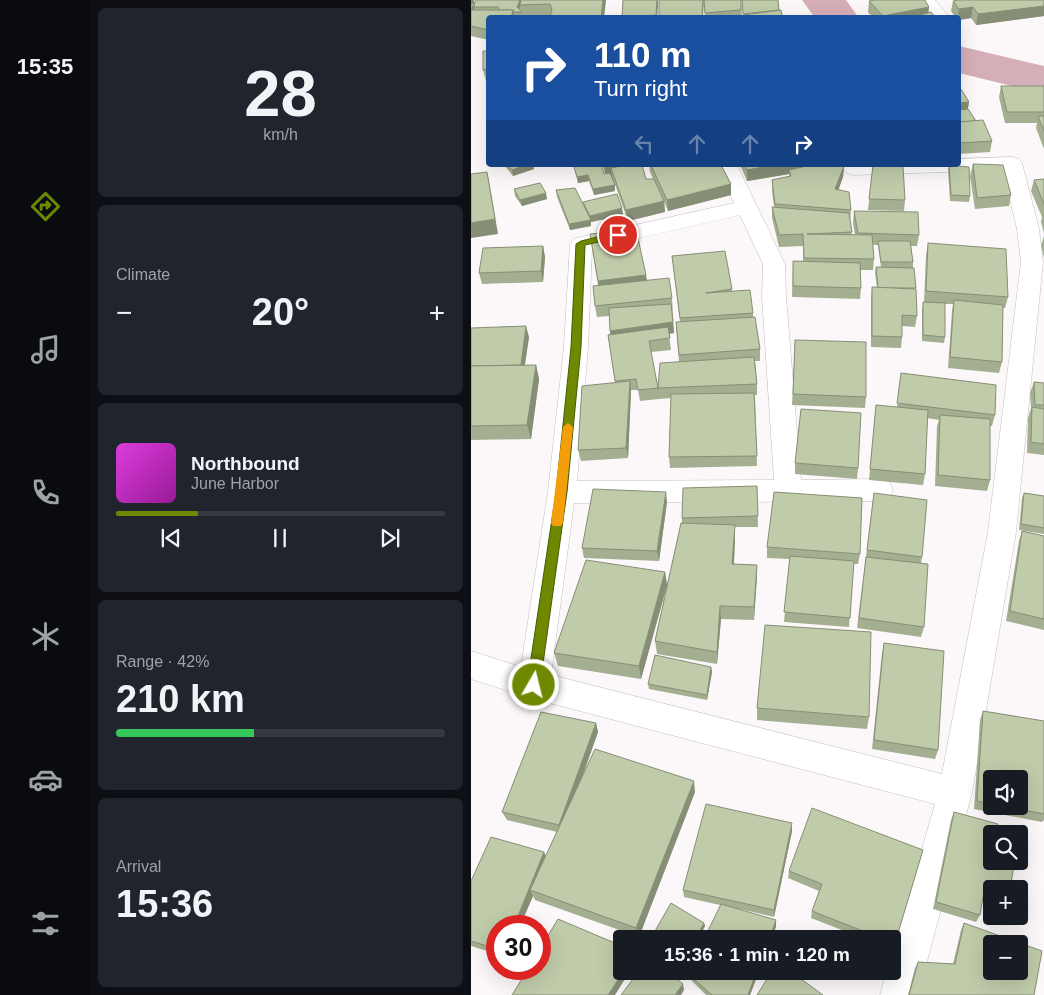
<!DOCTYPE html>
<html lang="en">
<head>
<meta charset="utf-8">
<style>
	:root { --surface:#171b24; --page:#20242c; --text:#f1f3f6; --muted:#9ea1a6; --line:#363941; --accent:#6e8900 }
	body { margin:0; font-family:Arial,sans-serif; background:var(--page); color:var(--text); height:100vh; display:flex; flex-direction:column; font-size:19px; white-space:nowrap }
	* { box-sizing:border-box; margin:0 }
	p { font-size:16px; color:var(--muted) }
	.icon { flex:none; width:28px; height:28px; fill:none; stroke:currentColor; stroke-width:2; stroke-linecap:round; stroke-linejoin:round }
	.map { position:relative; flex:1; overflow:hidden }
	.side { display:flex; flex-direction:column; gap:8px; padding:8px; background:#0d0f14; width:381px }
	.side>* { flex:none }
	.guide { position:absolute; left:15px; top:15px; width:475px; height:152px; border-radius:5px; box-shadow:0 5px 20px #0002; background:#1a4fa0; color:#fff; overflow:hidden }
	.controls { position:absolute; left:512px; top:770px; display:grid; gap:10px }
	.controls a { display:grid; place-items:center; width:45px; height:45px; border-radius:5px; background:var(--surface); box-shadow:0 5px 20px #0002; font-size:25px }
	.speed { position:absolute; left:15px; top:915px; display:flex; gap:10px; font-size:25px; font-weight:700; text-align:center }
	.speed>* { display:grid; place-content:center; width:65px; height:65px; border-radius:50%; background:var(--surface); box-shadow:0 5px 20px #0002; line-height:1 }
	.speed .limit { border:8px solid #d22; background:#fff; color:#111 }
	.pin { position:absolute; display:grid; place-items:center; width:42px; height:42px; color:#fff; margin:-21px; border:2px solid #fff; border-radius:50%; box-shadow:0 1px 5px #0007 }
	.me { position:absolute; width:55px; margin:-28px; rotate:8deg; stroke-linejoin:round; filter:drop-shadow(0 0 4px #0008) }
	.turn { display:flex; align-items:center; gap:18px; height:105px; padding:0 25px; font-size:22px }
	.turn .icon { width:65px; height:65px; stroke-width:2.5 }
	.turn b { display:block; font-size:35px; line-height:42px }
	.lanes { display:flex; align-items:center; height:48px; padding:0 25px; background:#0003; justify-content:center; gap:25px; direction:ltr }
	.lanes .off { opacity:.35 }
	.big { font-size:38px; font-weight:700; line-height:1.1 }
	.side .tile { flex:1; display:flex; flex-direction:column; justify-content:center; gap:8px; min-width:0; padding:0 18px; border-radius:8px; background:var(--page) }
	.side .dial { align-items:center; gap:0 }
	.dial b { font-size:65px; line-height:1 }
	.song { display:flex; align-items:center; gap:15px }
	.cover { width:60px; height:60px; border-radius:8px; background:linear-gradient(135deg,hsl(300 70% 55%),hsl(300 70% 35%)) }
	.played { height:5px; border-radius:2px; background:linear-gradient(90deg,var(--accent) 25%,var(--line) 25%) }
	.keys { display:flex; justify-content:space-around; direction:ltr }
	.heat { display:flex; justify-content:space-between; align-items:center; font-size:28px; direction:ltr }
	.charge { height:8px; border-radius:4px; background:linear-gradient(90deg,#34c759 42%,var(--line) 0) }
	.trip { position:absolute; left:142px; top:930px; width:288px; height:50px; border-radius:5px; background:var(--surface); box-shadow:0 5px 20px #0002; font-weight:700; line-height:50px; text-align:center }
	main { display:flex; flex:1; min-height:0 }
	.menu { display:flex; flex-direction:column; width:90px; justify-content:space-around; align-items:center; background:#090b0e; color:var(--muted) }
	.menu .icon { width:35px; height:35px }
	.menu .current { color:var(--accent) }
	.menu b { font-size:22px; color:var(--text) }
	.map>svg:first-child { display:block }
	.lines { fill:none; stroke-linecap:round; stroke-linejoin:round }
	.river { fill:#d6aeb8; fill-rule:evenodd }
	.street-casing { stroke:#c2bdbe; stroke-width:1 }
	.street { fill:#fff; fill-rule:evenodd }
	.wall { fill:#a4af91; fill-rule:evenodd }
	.shaded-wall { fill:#868e76 }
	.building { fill:#bfcba9; stroke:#868e76; fill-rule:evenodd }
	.route { fill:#6e8900; stroke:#485900 }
	.slow { fill:#f59e0b }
</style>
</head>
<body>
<main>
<nav class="menu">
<b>15:35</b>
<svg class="icon current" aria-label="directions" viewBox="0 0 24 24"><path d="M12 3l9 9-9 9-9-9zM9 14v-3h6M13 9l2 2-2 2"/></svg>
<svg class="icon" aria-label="music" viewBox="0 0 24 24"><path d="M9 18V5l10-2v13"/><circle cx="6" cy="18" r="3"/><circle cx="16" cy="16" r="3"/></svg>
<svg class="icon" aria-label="phone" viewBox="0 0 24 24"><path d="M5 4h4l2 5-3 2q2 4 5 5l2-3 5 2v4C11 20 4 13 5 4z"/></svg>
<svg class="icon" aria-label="climate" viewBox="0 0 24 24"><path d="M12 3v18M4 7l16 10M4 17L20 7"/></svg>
<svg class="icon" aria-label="car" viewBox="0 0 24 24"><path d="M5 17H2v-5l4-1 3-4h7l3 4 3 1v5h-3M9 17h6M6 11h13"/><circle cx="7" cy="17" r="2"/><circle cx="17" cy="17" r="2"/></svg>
<svg class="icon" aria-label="filters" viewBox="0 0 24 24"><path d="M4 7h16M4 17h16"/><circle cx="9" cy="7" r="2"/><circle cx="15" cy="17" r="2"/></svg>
</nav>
<section class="side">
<div class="tile dial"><b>28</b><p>km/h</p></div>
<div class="tile"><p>Climate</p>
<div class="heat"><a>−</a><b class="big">20°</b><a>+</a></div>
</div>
<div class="tile">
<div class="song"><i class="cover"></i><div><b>Northbound</b><p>June Harbor</p></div></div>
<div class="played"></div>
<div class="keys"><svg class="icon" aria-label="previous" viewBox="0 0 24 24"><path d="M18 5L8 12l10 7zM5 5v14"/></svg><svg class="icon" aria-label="pause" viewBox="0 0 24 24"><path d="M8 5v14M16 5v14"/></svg><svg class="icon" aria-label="next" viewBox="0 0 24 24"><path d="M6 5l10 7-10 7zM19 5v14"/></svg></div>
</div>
<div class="tile"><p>Range · 42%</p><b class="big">210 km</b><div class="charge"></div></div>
<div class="tile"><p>Arrival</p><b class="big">15:36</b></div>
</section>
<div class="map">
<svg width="573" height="995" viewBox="0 0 573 995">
	<rect width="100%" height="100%" fill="#fcf7f8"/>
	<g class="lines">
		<g class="river">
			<path d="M331,0H375L388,18H344Z"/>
			<path d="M488,46L573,66V94L488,73Z"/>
		</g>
		<defs>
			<g id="street">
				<path d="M445,0H464L479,18H461Z"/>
				<path d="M541,157L548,159L551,163L568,229L572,262L545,532L501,793L447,995H409L416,971H421V953L464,804L63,699L0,679V651L50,667L77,492L93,347L99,244L102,239L110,237L263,203L246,165H266L314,264L315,297L330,480L408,479L418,482L422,490L418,498L408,501L103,503L80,675L471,774L517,532L550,262L546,229L532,170L383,175L376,173L373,169L375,165H488V159ZM269,215L292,264L291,297L303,480L106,481L117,347L121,249Z"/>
			</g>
		</defs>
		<use href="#street" class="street-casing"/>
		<use href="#street" class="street"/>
	</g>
	<g class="wall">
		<path d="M0,0L4,4L50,0H135L80,15H51L52,18H18V40L0,36Z"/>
		<path d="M152,0H187L186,18H151Z"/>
		<path d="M188,0H270L271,18H188ZM233,4L234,17H232Z"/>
		<path d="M573,0V16L505,25L500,18L488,20V18H485L480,11L482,1Z"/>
		<path d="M398,1L457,13L465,18H402L397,12Z"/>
		<path d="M18,51V81H15L12,70Z"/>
		<path d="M488,86L498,102L497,109L505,121L521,141L519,152L488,154Z"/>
		<path d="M530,86H573V149L565,128L566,123H534L528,97Z"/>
		<path d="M502,164L540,195L538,206L504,209L499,176Z"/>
		<path d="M33,165H62L63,169L42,176Z"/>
		<path d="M131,165H171L175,179H182L179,172L178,165H250L260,184V195L197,211L193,202L194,212L157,221L141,176L144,185V191L123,195L118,181L107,183L103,167L134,174Z"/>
		<path d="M270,165H371L373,166L372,177L367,189L380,210L379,221L381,235H384L382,223L383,211L448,235L446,246H440L442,262V268L446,316L444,327L431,326V337L430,348L400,347V299L401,287H406L404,273L405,267H410L407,245H401L403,259L402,270H389L390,288L389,299L321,297L322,261H332V246L308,247L301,218V207H303L301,191V180L318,177V174L276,181L270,167Z"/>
		<path d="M402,165L434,200L433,211L397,210Z"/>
		<path d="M478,165L499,196L498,202L479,201L477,170Z"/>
		<path d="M573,179V233L570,222L571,217L560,191L563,180Z"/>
		<path d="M43,189L76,199L51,206L44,196Z"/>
		<path d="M85,190L113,206L112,202L151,208L152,215L120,222V226L99,230L86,197Z"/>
		<path d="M119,234L176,280L201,298L203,333L198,334L200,350L180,352L187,388L208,362L205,322H209L201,256L261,289V291L282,313V317L289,349V361H284L286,384V395H284L286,466L199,468L198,457L200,398L188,399L169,401L167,390H160L157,458L110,461L107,450L144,382L137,335L139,334V316L126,317L124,306L127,285Z"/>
		<path d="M573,236V258L570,245Z"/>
		<path d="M457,243L537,297L534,308H532L531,362L528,373L477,368L481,311L482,304H474V337L473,343L451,341V308L453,302L455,255Z"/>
		<path d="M72,246L74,257L72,282L11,284L8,273Z"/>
		<path d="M0,328L58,337L54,365H65L68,379L60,439L0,440Z"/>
		<path d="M324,340L395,397L394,408L321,405Z"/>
		<path d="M430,373L524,415L521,426H519V480L516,491L464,486L466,426L468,420L456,418L454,474L452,485L398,480L405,405L426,407Z"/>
		<path d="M563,382L573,383V455L556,453L557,418L560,408L559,393Z"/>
		<path d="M324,463L387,468L386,479L324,474Z"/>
		<path d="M286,486L287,527H264V539L263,564L286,565L283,620L250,619L246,664L186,654L184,641L196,586L170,679L87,666L83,653L194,572L196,585L211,523V518Z"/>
		<path d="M403,493L451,557L450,563L453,627L450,637L386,628Z"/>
		<path d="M553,493L573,496V534L548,530L551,498Z"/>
		<path d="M196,502L188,561L113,558L111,548Z"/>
		<path d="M551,531L573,536V630L535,621L548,541Z"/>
		<path d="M296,547L389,554L387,564H382L378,627L313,622L319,559L296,558Z"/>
		<path d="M413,643L467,750L464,759L401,749L411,653Z"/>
		<path d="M240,667L241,672L236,700L178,689L177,684Z"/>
		<path d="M286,708L398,717L396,729L286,720Z"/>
		<path d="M512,711L573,721V820L571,822L503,809L509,720ZM521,779L549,806H521Z"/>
		<path d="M125,723L127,732L111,778L224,792L168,937L64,900L62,896L49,926H26V954L0,946V881L73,852L75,856L86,832L36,820L31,812Z"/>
		<path d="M483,812L521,834V861H544L539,889H521V891L513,888L509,915L505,922L462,909L480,820Z"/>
		<path d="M321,831L303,917L269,909L305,927L249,905L213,897L212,890Z"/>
		<path d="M452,850L422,950L421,939H394L340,918L341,911L348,891L317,878L318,871Z"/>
		<path d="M233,923L234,926L227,939H188L184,935V931Z"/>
		<path d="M493,923L563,995H437L444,968L447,962L482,964L490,930Z"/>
		<path d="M217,971H288L279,995H235L218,978L216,973Z"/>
	</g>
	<g class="shaded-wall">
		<path d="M0,0H3L4,4L3,5L5,14L3,20L0,9Z"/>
		<path d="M49,0H50L49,7L47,13L46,7Z"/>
		<path d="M132,0H135L133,18H130Z"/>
		<path d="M186,0H187V4L186,18H185Z"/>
		<path d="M573,6V16L505,25L507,14Z"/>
		<path d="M458,7L457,18H412V16Z"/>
		<path d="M502,7L500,18L488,20V18H487L488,9Z"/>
		<path d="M42,10L44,18H40Z"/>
		<path d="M498,102L496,113L488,114V103Z"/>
		<path d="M55,165H62L63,169L42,176L41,170Z"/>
		<path d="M140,165H169L140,168L141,176L135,177L133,166Z"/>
		<path d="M304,165H342L318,170V174L276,181V170Z"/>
		<path d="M373,166L372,177L364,200V189Z"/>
		<path d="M16,172L19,187L27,234L0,238V223Z"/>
		<path d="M117,175L118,181L107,183L106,177Z"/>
		<path d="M260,184V195L197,211L196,200Z"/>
		<path d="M144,185V191L123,195L122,189Z"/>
		<path d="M75,193L76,199L51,206L49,200Z"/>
		<path d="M193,201L194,212L157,221L155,210Z"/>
		<path d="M151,208L152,215L120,222V226L99,230L98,224L119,220V216Z"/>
		<path d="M72,246L74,257L72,282L70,271Z"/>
		<path d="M175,275L177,286L128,293L127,281Z"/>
		<path d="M202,322L203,333L140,342L139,331Z"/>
		<path d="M55,326L58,337L52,376L50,365Z"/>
		<path d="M65,365L68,379L60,439L56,425Z"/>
		<path d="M159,381L160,392L157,458L155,448Z"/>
		<path d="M195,492L196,502L188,561L186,551Z"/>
		<path d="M264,525V539L262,578L261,564Z"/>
		<path d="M286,565V578L283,620V607Z"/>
		<path d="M194,572L196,585L170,679L168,666Z"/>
		<path d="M249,606L250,619L246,664V652Z"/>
		<path d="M240,667L241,672L236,700V695Z"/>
		<path d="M125,723L127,732L91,833L88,825Z"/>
		<path d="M223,781L224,792L168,937L165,928Z"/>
		<path d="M321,823V831L303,917V910Z"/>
		<path d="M73,852L76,859L59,890L62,896L49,926H43Z"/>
		<path d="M305,920V927L300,939H298Z"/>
		<path d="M233,923L234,926L227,939H224Z"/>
		<path d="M153,971H159L144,995H137Z"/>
		<path d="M286,971H288L279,995H277Z"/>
		<path d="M212,984L213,990L210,995H204Z"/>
	</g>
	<g class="building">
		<path d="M5,0H49L46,7L51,12H43L42,10H28L27,7H3V5Z"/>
		<path d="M50,0H132L130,18H79L81,10L79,4L49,5Z"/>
		<path d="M152,0H186L185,15L151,17Z"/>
		<path d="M188,0H232L231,16L188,18Z"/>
		<path d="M233,0H270V10L234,13Z"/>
		<path d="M271,0H307L308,10L272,14Z"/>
		<path d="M404,0H454L458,7L412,16L398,1Z"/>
		<path d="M487,0H573V6L507,14L502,7L488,9L482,1Z"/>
		<path d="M0,3L3,4L0,9Z"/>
		<path d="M0,10H42L40,18H18V30L0,26Z"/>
		<path d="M310,10L312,18H273L272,15Z"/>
		<path d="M460,12L465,18H437Z"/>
		<path d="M239,16V18L194,17Z"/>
		<path d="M12,51H18V69L12,70Z"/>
		<path d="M488,86L498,102L488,103Z"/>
		<path d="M530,86H573V112H536Z"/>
		<path d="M497,109L505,121L488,122V110Z"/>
		<path d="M567,116H573V131Z"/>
		<path d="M512,120L521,141L488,143V122Z"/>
		<path d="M502,164L532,165L540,195L506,198Z"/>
		<path d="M37,165H55L41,170Z"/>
		<path d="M112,165H130L133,174L139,173L144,185L122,189L117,175L106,177L103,167Z"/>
		<path d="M156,165H171L175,179H183L193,201L155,210L140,168Z"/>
		<path d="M180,165H250L260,184L196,200Z"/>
		<path d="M274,165H304L276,170Z"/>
		<path d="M340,165H371L373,166L364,189L378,192L380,210L304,204L301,180L320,176L318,170Z"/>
		<path d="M402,165L432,166L434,200L398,199Z"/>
		<path d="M478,165L498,167L499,196L480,195Z"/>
		<path d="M16,172L24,219L0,223V174Z"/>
		<path d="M573,179V204L563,180Z"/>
		<path d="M69,183L75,193L49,200L43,189Z"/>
		<path d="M104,188L120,220L98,224L85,190Z"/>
		<path d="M146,194L151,208L119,216L112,202Z"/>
		<path d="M301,207L378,213L381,232L336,234L401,235L403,259L333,258L332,234L308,235Z"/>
		<path d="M383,211L447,212L448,235L387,233Z"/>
		<path d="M165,229L175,275L127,281L119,234Z"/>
		<path d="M407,241H439L442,262H410Z"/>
		<path d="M457,243L535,249L537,297L455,291Z"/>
		<path d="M72,246L70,271L8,273L12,248Z"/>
		<path d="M254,251L261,289L235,293L279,290L282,313L209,318L201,256Z"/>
		<path d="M322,261L389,263L390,288L322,286Z"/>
		<path d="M405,267L443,268L445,288H407Z"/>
		<path d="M198,278L201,298L124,306L122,286Z"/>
		<path d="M401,287L445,289L446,316L431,315V337L401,336Z"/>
		<path d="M483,300L532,305L531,362L479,357Z"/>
		<path d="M452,302L474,303V337L452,335Z"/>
		<path d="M200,304L202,322L139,331L138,308Z"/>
		<path d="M284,317L289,349L208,355L205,322Z"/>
		<path d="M55,326L50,365L0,366V328Z"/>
		<path d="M197,327L199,338L178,341L187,388L167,390L165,379L144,381L137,335Z"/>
		<path d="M324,340L395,342V397L322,394Z"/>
		<path d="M283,357L286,384L187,388L189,363Z"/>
		<path d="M65,365L56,425L0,426V366Z"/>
		<path d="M430,373L525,385L524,415L426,403Z"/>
		<path d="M159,381L155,448L107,450L111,386Z"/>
		<path d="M563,382L573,383V405H564Z"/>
		<path d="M283,393L286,456L198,457L200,394Z"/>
		<path d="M405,405L457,410L454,474L399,469Z"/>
		<path d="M561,407L573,409V444L560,442Z"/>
		<path d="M330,409L390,413L387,468L324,463Z"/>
		<path d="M469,415L519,419V480L467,475Z"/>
		<path d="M286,486L287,516L211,518L212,488Z"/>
		<path d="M122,489L195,492L186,551L111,548Z"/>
		<path d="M303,492L391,498L389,554L296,547Z"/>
		<path d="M403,493L456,500L451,557L396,550Z"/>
		<path d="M553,493L573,496V528L550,524Z"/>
		<path d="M210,523L264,525L261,564L286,565L283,607L249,606L246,652L184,641Z"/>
		<path d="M551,531L573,536V619L539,611Z"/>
		<path d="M319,556L383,561L379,618L313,612Z"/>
		<path d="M395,557L457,564L453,627L388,618Z"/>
		<path d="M115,560L194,572L168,666L83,653Z"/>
		<path d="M294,625L400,632L398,717L286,708Z"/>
		<path d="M413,643L473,651L467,750L403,740Z"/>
		<path d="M184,655L240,667L236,695L177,684Z"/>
		<path d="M512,711L573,721V814L533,806H549V779H521V804L506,801Z"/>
		<path d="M70,712L125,723L88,825L31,812Z"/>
		<path d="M124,749L223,781L165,928L59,890Z"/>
		<path d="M235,804L321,823L303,910L212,890Z"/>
		<path d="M341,808L452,850L424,943L421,942V939H412L341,911L351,884L318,871Z"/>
		<path d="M483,812L527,824L525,834H521V861H544L539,888L515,880L509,915L465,902Z"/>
		<path d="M20,837L73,852L43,926H26V949L0,941V881Z"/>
		<path d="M200,903L233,923L224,939H190L184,931Z"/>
		<path d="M250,904L305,920L298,939H233Z"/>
		<path d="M87,919L151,946V971H153L137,995H41L57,969H69V949Z"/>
		<path d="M493,923L571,951L563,995H438L447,962L484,964ZM521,944H549V971H521Z"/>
		<path d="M168,971H196L212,984L204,995H150Z"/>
		<path d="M217,971H286L277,995H241L216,973Z"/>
		<path d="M301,971H319L352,995H286Z"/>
	</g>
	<path class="route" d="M147,232L151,235L150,237L114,245L110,347L96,492L69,685L67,689L63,691L58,689L56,685L85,492L100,347L105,244L110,241Z"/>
	<path class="slow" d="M97,423L102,427L92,523L90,526H82L80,523L92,427Z"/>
</svg>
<div class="controls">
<a><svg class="icon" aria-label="sound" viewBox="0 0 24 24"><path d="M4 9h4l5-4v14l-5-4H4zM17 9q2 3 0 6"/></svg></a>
<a><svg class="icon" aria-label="search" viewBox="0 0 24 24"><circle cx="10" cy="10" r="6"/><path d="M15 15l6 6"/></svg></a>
<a>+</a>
<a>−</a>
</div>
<div class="speed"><div class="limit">30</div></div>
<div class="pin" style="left:147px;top:235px;background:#d93025"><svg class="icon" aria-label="arrive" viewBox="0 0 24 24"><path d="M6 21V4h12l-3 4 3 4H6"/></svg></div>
<svg class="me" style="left:63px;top:685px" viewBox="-20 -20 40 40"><circle r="17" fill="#6e8900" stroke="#fff" stroke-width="3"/><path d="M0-11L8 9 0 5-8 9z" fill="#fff"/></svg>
<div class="trip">15:36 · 1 min · 120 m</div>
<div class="guide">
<div class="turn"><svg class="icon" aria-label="right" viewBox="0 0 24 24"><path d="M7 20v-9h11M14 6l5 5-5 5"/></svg><div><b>110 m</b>Turn right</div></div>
<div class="lanes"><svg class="icon off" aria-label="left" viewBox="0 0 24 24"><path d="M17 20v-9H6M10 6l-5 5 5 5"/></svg><svg class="icon off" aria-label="ahead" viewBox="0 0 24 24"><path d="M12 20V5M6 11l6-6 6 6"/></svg><svg class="icon off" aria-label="ahead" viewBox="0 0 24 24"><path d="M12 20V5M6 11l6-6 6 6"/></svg><svg class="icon" aria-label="right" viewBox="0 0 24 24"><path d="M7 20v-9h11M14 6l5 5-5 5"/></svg></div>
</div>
</div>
</main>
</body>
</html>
